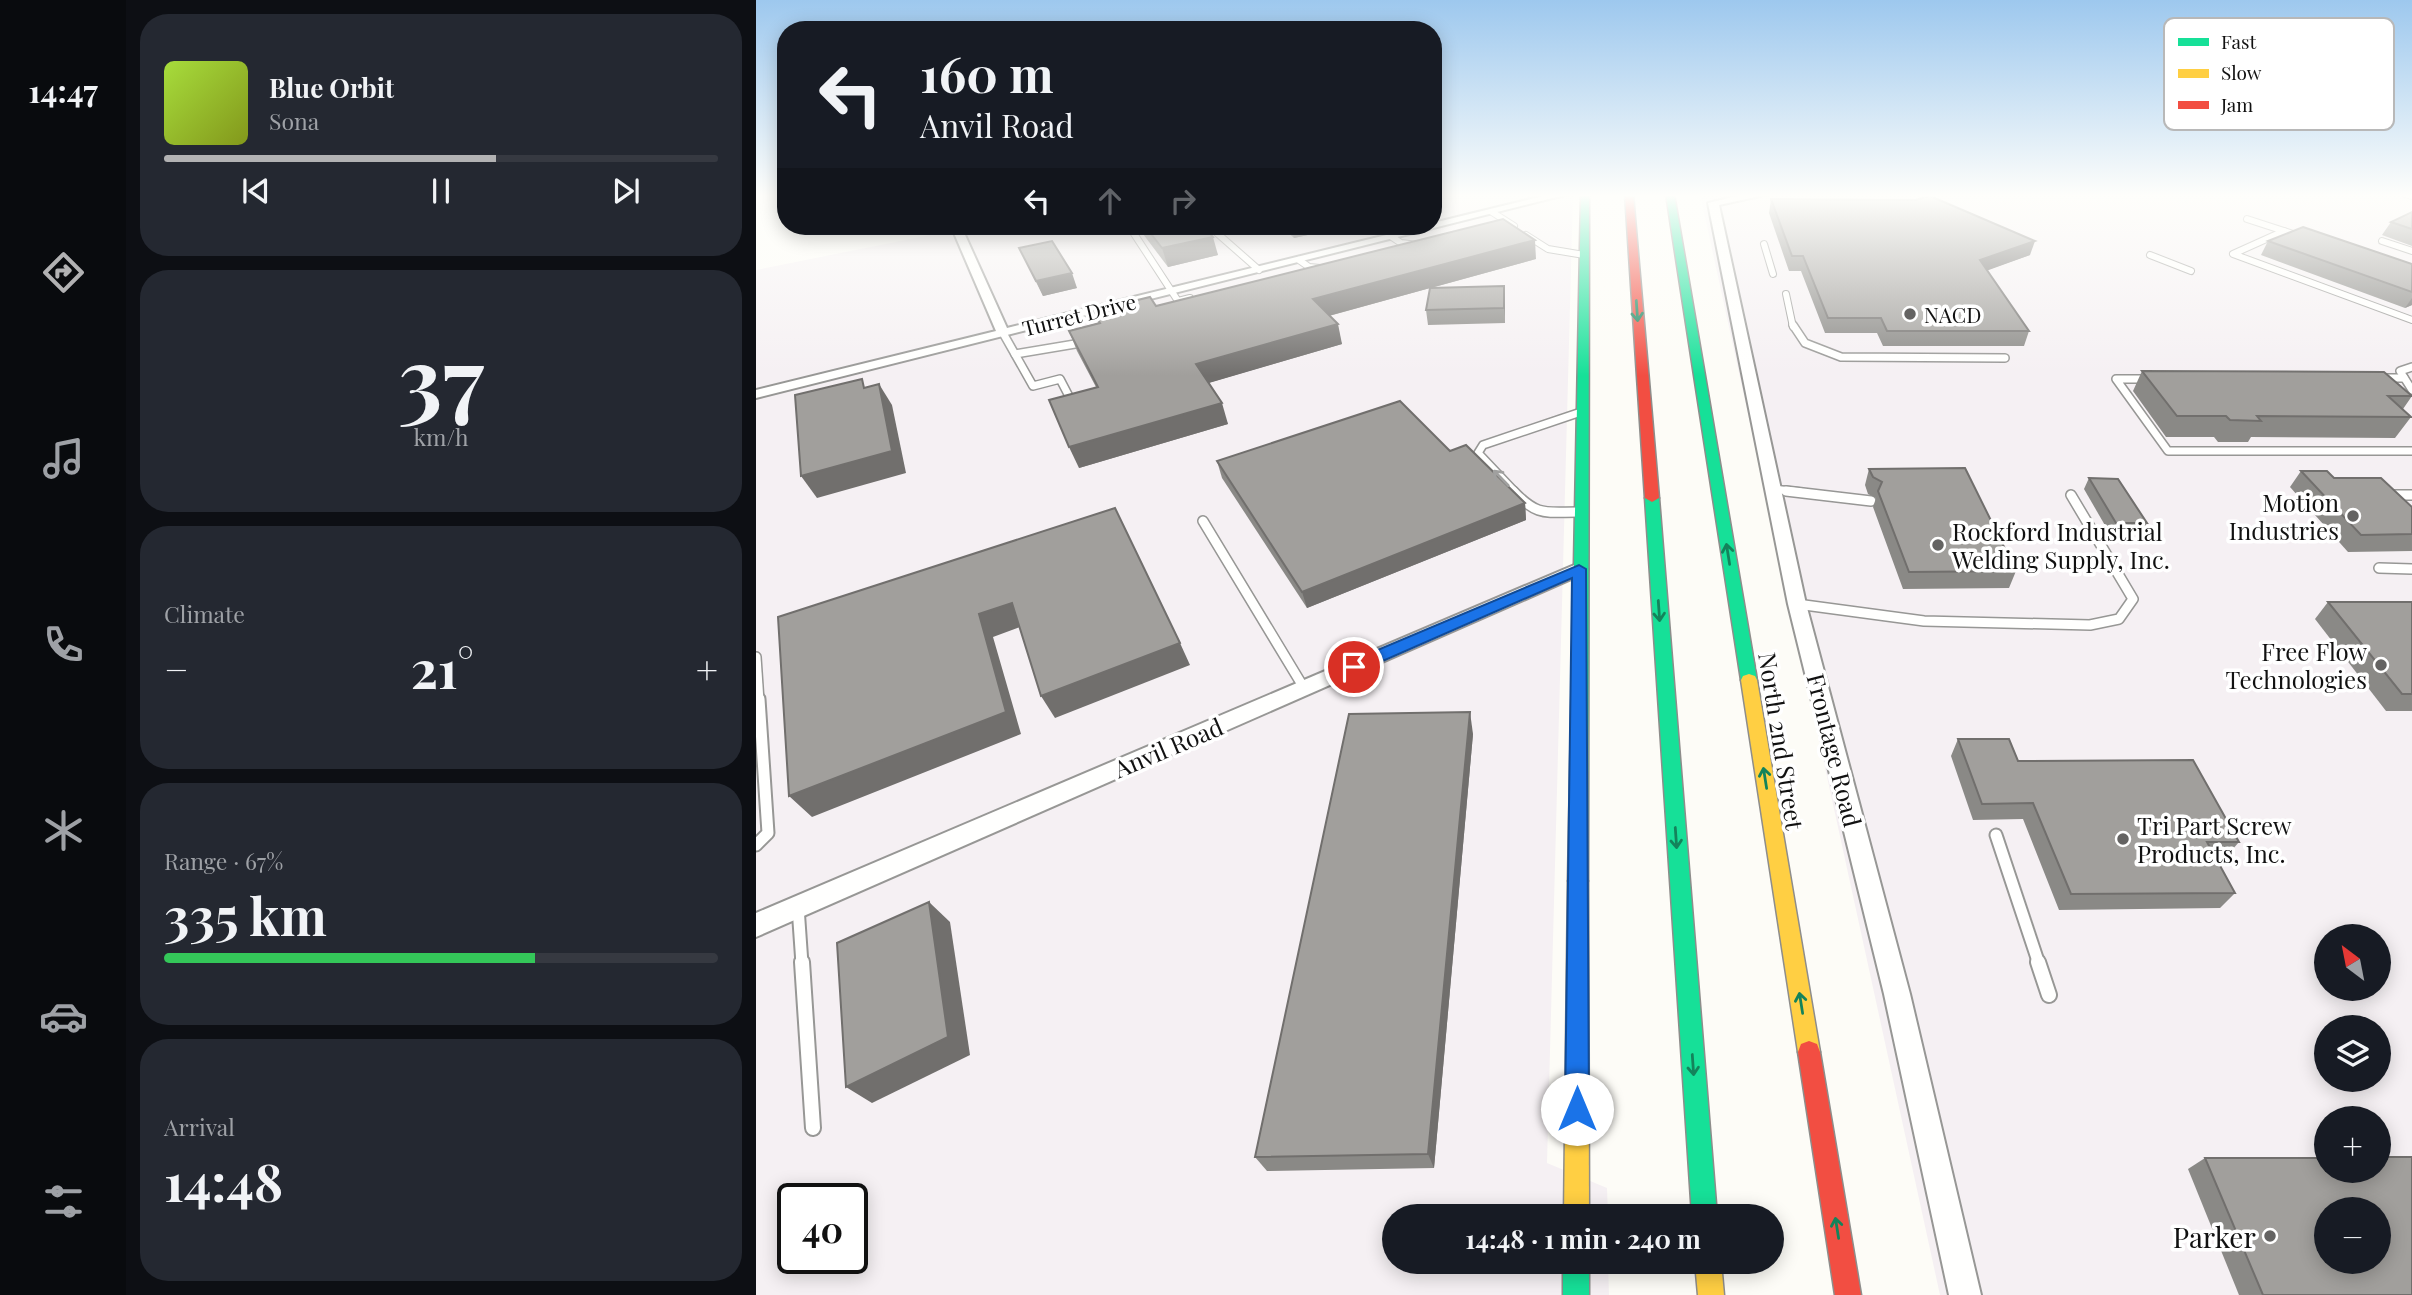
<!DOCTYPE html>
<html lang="en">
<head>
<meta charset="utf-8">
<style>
	:root { --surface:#171b24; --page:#242831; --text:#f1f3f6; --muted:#9ea1a6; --line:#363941; --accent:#b2b2b3 }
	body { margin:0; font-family:"Playfair Display",serif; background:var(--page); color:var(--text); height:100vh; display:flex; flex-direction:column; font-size:26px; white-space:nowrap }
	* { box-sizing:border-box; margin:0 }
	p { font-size:23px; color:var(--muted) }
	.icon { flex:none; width:38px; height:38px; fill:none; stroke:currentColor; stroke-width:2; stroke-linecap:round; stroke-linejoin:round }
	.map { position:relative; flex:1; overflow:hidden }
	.panel { display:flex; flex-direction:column; gap:14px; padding:14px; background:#0d0f14; width:630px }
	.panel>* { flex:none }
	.hud { position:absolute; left:21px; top:21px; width:665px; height:214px; border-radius:28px; box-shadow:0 4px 18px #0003; background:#171b24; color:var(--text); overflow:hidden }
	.needle { width:46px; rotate:328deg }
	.buttons { position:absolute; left:1558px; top:924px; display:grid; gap:14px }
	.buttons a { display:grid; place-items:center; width:77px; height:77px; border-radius:50%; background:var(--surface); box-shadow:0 4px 18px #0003; font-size:35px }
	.speed { position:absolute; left:21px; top:1183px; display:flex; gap:14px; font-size:35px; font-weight:700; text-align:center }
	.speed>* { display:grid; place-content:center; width:91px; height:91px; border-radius:50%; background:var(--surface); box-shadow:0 4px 18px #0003; line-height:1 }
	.speed .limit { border:4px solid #111; border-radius:10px; background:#fff; color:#111 }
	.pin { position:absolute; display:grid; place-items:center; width:60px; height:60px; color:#fff; margin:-30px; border:4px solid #fff; border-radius:50%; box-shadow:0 2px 7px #0007 }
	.me { position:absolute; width:77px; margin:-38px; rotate:0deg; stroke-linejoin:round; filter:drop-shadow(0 0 5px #0008) }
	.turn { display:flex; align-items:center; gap:24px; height:147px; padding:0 28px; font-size:32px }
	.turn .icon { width:91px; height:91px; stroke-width:2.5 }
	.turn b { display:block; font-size:49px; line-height:60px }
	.lanes { display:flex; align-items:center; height:66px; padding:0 28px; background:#0003; justify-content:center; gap:35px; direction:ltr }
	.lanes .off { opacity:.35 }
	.big { font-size:52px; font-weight:700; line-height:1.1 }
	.panel .widget { flex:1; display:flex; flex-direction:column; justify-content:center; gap:10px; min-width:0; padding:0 24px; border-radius:28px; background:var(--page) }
	.panel .dial { align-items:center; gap:0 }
	.dial b { font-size:91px; line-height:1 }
	.song { display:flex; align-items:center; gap:21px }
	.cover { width:84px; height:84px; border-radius:10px; background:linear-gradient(135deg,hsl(80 70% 55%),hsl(70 70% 35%)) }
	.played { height:7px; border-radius:4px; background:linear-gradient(90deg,var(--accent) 60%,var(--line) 60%) }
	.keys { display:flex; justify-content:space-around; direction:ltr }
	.heat { display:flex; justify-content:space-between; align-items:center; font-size:38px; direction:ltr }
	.charge { height:10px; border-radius:5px; background:linear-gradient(90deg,#34c759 67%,var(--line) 0) }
	.trip { position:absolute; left:626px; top:1204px; width:402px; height:70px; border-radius:35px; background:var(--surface); box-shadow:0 4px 18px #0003; font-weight:700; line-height:70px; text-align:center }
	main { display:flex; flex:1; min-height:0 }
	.dock { display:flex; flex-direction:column; width:126px; justify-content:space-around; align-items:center; background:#090b0e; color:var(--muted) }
	.dock .icon { width:49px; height:49px }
	.dock .current { color:var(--accent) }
	.dock b { font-size:32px; color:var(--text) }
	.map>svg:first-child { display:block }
	.industrial { fill:#f5f0f3; fill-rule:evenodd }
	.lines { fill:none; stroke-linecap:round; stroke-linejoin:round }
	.lane-far4-casing { stroke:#979795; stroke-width:8 }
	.lane-far3-casing { stroke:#979795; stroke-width:10 }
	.lane-far2-casing { stroke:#979795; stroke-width:12 }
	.lane-far1-casing { stroke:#979795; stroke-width:15 }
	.lane-casing { stroke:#979795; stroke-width:18 }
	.street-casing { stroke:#979795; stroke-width:4 }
	.fast-casing { stroke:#8e8d8b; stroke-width:3 }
	.slow-casing { stroke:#8e8d8b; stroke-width:3 }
	.jam-casing { stroke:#8e8d8b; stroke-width:3 }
	.lane-far4 { stroke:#fffffe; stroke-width:6 }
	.lane-far3 { stroke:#fffffe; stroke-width:7 }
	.lane-far2 { stroke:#fffffe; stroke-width:9 }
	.lane-far1 { stroke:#fffffe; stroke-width:11 }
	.lane { stroke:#fffffe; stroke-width:14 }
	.street { fill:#fffffe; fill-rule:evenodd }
	.fast { fill:#16e098; fill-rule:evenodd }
	.slow { fill:#ffcf43; fill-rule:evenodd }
	.jam { fill:#f24e42; fill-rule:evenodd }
	.wall { fill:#8a8986 }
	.shaded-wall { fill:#716f6d }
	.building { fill:#a19f9c; stroke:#716f6d; stroke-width:2; fill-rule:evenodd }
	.oneway { stroke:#14835b }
	.oneway2 { stroke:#a0a09f }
	.route { fill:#1a73e8; stroke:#114b97; stroke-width:2 }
	.poi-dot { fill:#646362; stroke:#fff; stroke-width:2.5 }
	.labels { text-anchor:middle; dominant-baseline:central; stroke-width:7; stroke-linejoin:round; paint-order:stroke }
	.far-street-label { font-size:21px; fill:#111; stroke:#fff }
	.far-poi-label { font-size:21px; fill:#111; stroke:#fff; text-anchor:start }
	.poi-label { font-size:24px; fill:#111; stroke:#fff; text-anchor:end }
	.street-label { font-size:24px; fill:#111; stroke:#fff }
	.near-poi-label { font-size:28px; fill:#111; stroke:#fff; text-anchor:end }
	.key { fill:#fff; stroke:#b8b8b8; stroke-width:2 }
	.key-label { font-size:19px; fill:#111 }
</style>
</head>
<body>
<main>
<nav class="dock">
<b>14:47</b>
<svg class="icon current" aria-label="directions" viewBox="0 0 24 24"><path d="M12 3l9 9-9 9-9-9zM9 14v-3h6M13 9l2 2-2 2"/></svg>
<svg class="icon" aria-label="music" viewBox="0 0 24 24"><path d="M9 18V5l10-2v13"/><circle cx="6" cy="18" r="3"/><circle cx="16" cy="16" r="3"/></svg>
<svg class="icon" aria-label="phone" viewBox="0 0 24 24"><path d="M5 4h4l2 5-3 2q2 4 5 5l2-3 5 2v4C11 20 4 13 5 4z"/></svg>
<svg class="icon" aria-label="climate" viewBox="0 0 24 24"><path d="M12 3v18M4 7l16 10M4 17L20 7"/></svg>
<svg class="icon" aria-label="car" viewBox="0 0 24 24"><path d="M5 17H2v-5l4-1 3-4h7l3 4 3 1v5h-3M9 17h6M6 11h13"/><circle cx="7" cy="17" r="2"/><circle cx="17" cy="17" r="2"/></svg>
<svg class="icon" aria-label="filters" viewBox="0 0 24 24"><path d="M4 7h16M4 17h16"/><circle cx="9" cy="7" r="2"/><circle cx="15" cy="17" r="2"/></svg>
</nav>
<section class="panel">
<div class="widget">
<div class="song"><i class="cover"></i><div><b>Blue Orbit</b><p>Sona</p></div></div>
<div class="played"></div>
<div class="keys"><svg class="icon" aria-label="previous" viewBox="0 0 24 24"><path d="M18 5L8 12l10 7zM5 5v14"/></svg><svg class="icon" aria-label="pause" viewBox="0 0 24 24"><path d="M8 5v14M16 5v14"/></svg><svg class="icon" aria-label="next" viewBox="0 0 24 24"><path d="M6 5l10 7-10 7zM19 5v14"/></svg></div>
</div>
<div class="widget dial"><b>37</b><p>km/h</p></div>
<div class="widget"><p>Climate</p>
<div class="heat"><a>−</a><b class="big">21°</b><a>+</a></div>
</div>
<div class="widget"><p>Range · 67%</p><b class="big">335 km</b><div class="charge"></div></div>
<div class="widget"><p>Arrival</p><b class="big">14:48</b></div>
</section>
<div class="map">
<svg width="1656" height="1295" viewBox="0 0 1656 1295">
	<rect width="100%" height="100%" fill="#fdfcf7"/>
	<g class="industrial">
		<path d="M677,194H817L791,1163L851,1188L852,1216H639V1262H852L853,1295H0V270L219,226H677ZM37,1199H96V1258H37Z"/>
		<path d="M944,194H1656V1295H1184ZM1570,936H1622V989H1570ZM1570,1027H1622V1080H1570ZM1570,1118H1622V1171H1570ZM1570,1209H1622V1262H1570Z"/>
	</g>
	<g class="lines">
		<defs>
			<g id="lane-far4">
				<path d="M1649,194L1656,196"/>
				<path d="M736,212L758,226"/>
				<path d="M1491,219L1528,231"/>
				<path d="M373,226L422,301L434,298"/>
				<path d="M453,226L503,270"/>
				<path d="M770,235L792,249L828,255"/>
				<path d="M1543,236L1528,231L1477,254L1656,320"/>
				<path d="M636,237L645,243L662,245"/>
				<path d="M1626,241L1656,251"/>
				<path d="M1008,244L1017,274"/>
				<path d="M1394,255L1435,271"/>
				<path d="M543,260L553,267L564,268"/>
				<path d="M1030,294L1037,327"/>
			</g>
			<g id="lane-far3">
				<path d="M1037,325L1049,343L1085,357L1249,358"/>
				<path d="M247,333L277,386L304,379L316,402"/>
				<path d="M259,354L325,343"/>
				<path d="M1656,367L1644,371L1656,390"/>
				<path d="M1624,378H1648"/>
				<path d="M1396,379H1360L1412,451H1656"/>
				<path d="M1018,489L1044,492"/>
				<path d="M759,492L722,453L727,445L825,412"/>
			</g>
			<g id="lane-far2">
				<path d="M757,491C782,517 789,512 823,512"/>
				<path d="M1030,491L1115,501"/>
				<path d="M1632,495H1656"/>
				<path d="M447,521L548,688"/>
				<path d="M1623,568L1656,569"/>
				<path d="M1041,604L1168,621L1334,625L1363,619L1377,599L1315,495"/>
				<path d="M0,657L3,701"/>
			</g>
			<g id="lane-far1">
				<path d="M1240,835L1283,964"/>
				<path d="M0,845L12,833L3,699"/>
				<path d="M42,907L46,964"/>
			</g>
			<g id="lane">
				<path d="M46,962L57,1128"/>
				<path d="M1282,962L1293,995"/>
			</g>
			<g id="street">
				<path d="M795,194H813L0,398V390L240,331L195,226H205L251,328L667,226H677V223Z"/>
				<path d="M989,194H1013L963,205L1050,604L1154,994L1225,1295H1193L1128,994L1032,604L952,203Z"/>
				<path d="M823,563L829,565L832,569L829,573L0,937V913Z"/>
			</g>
			<g id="fast">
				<path d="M825,194H833L832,881L829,887L822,890L815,887L812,881Z"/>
				<path d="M910,194H918L1001,680L999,684H987L985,680Z"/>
				<path d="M896,494L903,498L961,1216H936L889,498Z"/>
				<rect x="807" y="1262" width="26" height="33"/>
			</g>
			<g id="slow">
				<path d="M993,674L999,676L1001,680L1064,1052L1061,1060L1053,1063L1045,1060L1042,1052L985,680L987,676Z"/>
				<path d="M822,872L829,875L832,881L833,1216H808L812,881L815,875Z"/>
				<path d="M939,1262H965L968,1295H942Z"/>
			</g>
			<g id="jam">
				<path d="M869,194H877L903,498L896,502L889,498Z"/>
				<path d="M1053,1041L1061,1044L1064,1052L1105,1295H1079L1042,1052L1045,1044Z"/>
			</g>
		</defs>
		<use href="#lane-far4" class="lane-far4-casing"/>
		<use href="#lane-far3" class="lane-far3-casing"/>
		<use href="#lane-far2" class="lane-far2-casing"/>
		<use href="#lane-far1" class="lane-far1-casing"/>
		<use href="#lane" class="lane-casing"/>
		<use href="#street" class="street-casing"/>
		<use href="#fast" class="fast-casing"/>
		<use href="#slow" class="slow-casing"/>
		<use href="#jam" class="jam-casing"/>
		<use href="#lane-far4" class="lane-far4"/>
		<use href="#lane-far3" class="lane-far3"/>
		<use href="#lane-far2" class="lane-far2"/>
		<use href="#lane-far1" class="lane-far1"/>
		<use href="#lane" class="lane"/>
		<use href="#street" class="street"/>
		<use href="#fast" class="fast"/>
		<use href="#slow" class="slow"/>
		<use href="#jam" class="jam"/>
	</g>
	<g class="wall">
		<path d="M1015,199L1274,255L1231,270L1273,331L1268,346H1127L1121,333H1069L1045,271H1033L1013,213Z"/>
		<path d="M1656,212V246L1626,235L1635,222Z"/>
		<path d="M381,226H448L462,255L412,267Z"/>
		<path d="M525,226H560L561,233L538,238Z"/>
		<path d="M1512,241L1656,264V305L1649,308L1505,255Z"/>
		<path d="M263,248L321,288L287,296Z"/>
		<path d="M780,259L675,288L748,286L749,323L672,325L670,310L674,288L573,316L586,344L452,383L472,424L323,468L340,387L321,351L313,331L342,323L337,311L400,306Z"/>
		<path d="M1386,371L1656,396L1647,409L1655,417L1639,438L1495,437L1492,442H1462L1458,437H1410L1377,391Z"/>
		<path d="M694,451L769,503L770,520L551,608L466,478L461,461Z"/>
		<path d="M1113,469L1260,571L1253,588L1147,589L1117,507L1120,498L1112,494L1109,485Z"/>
		<path d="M1545,471L1578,478L1656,507V551L1592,552L1534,487Z"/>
		<path d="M1333,478L1391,523L1385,534H1354L1328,489Z"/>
		<path d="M1572,602H1656V711H1630L1559,619Z"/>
		<path d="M717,734L678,1168L511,1171L499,1157Z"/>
		<path d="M1202,739L1483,842L1469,858H1460L1479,893L1464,908L1303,910L1267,819L1217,820L1195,756Z"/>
		<path d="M1449,1158L1656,1295H1483L1432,1169Z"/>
	</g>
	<g class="shaded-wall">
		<path d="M550,226H560L561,233L538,238L536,229Z"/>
		<path d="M457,237L462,255L412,267L406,248Z"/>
		<path d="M779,240L780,259L561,319L557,299Z"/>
		<path d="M1279,241L1274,255L1219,275L1224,260Z"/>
		<path d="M316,273L321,288L287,296L280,281Z"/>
		<path d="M748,286L749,301V323L748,308Z"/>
		<path d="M1656,298V305L1649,308Z"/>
		<path d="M582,324L586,344L446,385L440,364Z"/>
		<path d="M123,384L136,405L150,473L61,498L45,476Z"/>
		<path d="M466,403L472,424L323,468L313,447Z"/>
		<path d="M769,503L770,520L551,608L546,592Z"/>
		<path d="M256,603L269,625L237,637L265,734L56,817L33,796L223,614Z"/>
		<path d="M424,643L434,665L299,718L285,696Z"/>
		<path d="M714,712L717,734L678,1168L672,1154Z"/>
		<path d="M173,902L194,922L214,1055L116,1103L90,1087Z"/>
	</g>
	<g class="building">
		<path d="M1174,196L1279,241L1224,260L1273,331H1131L1125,318H1072L1047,256H1036L1015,199L1159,200Z"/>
		<path d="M1656,212V229L1635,222Z"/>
		<path d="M747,219L779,240L557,299L582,324L440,364L466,403L313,447L293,400L342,387L313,331L344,323L337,311L394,297L400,306Z"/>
		<path d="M389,226H448L457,237L406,248Z"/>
		<path d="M532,226H550L536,229Z"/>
		<path d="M1547,227L1656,264V292L1512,241Z"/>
		<path d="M296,241L316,273L280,281L263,248Z"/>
		<path d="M748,286V308L670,310L674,288Z"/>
		<path d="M1386,371L1628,372L1656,396H1632L1655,417L1501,416L1505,421L1474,420L1470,416H1421Z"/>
		<path d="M106,379L108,388L123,384L136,451L45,476L39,395Z"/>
		<path d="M644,401L694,451L710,445L769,503L546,592L461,461Z"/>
		<path d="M1209,468L1260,571L1153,572L1122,491L1126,482L1117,477L1113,469Z"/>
		<path d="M1545,471H1571L1578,478H1625L1656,507V534L1605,535Z"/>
		<path d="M1333,478L1362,479L1391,523H1360Z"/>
		<path d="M359,508L424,643L285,696L256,603L223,614L250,712L33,796L22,617Z"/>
		<path d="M1572,602H1656V694H1646Z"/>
		<path d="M714,712L672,1154L499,1157L593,714Z"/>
		<path d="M1202,739H1253L1262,761L1437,760L1483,842H1451L1479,893L1315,894L1277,803L1226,804Z"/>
		<path d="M173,902L192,1037L90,1087L81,943Z"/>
		<path d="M1622,1157H1656V1295H1507L1449,1158H1570V1171H1622ZM1570,1209H1622V1262H1570Z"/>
	</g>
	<defs><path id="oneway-shaft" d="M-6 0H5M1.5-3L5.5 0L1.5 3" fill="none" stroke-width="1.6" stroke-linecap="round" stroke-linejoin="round" transform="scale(1.75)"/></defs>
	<g class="oneway">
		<use href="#oneway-shaft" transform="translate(881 311) rotate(86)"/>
		<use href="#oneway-shaft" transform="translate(972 554) rotate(-99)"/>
		<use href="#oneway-shaft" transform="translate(903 611) rotate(86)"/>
		<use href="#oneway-shaft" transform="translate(1009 778) rotate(-99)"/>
		<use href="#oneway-shaft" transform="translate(920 838) rotate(86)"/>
		<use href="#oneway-shaft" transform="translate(1045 1003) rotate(-99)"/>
		<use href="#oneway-shaft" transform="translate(937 1065) rotate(86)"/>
		<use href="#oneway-shaft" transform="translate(1081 1228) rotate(-99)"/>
	</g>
	<use class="oneway2" href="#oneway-shaft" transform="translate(745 478) rotate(-134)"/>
	<linearGradient id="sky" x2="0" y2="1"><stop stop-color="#9dc8ee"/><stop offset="0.52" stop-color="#fefefb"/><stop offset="1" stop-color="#fefefb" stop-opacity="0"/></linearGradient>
	<rect width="1656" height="376" fill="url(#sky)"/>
	<path class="route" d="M823,565L830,569L833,1109L829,1117L821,1120L812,1117L809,1109L816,578L604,671H593L590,667L593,662Z"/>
	<g class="poi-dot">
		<circle cx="1154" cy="314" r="7"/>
		<circle cx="1597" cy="516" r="7"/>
		<circle cx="1182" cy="545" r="7"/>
		<circle cx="1625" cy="665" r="7"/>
		<circle cx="1367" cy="839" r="7"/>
		<circle cx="1514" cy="1236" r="7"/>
	</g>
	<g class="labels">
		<g class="far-street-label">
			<text transform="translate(323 314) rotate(-14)">Turret Drive</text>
		</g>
		<g class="far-poi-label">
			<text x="1168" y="314">NACD</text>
		</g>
		<g class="poi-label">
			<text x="1583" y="502">Motion<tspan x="1583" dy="28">Industries</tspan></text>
			<text x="1196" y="531" text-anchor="start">Rockford Industrial<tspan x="1196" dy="28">Welding Supply, Inc.</tspan></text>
			<text x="1611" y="651">Free Flow<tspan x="1611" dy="28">Technologies</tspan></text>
			<text x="1381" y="825" text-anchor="start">Tri Part Screw<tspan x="1381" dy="28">Products, Inc.</tspan></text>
		</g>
		<g class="street-label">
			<text transform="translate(1026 741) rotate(81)">North 2nd Street</text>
			<text transform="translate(412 747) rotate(-23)">Anvil Road</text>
			<text transform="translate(1079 750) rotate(76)">Frontage Road</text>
		</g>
		<g class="near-poi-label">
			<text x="1500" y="1236">Parker</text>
		</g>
	</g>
	<rect x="1408" y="18" width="230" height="112" rx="10" class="key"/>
	<rect x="1422" y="38" width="31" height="8" fill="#16e098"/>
	<rect x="1422" y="69" width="31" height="9" fill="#ffcf43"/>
	<rect x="1422" y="101" width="31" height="8" fill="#f24e42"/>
	<g class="key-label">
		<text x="1465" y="49">Fast</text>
		<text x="1465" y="80">Slow</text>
		<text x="1465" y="112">Jam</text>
	</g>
</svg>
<div class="buttons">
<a><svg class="needle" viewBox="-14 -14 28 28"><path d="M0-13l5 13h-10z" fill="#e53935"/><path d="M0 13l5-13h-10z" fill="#9ea1a6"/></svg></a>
<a><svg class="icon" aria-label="layers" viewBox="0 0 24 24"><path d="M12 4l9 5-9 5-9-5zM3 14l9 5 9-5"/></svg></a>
<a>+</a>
<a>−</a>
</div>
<div class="speed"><div class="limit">40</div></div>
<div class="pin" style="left:598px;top:667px;background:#d93025"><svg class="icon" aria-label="arrive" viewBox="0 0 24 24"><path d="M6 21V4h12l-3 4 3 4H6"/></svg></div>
<svg class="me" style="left:821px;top:1109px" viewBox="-20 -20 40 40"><circle r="19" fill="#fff"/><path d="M0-13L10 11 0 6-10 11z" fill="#1a73e8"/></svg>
<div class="trip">14:48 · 1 min · 240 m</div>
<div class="hud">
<div class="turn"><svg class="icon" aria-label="left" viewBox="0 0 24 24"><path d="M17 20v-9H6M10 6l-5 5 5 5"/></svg><div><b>160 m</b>Anvil Road</div></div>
<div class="lanes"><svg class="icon" aria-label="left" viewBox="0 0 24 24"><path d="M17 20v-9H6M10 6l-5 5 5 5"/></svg><svg class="icon off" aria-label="ahead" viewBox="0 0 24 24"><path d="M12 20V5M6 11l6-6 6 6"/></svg><svg class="icon off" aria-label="right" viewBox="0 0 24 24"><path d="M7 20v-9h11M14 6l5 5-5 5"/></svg></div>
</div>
</div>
</main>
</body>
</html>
